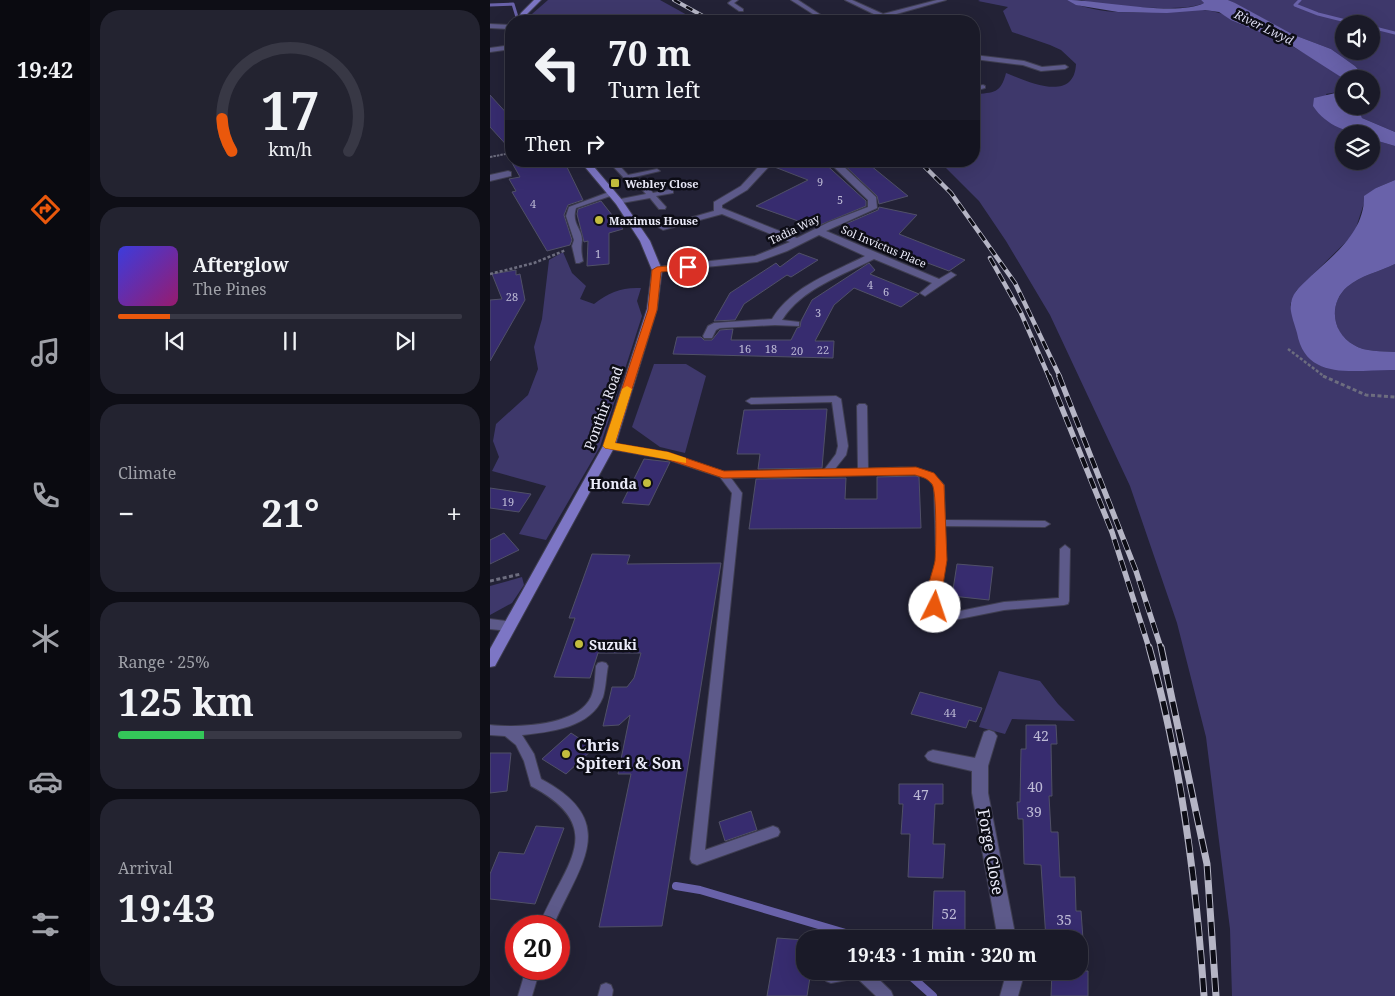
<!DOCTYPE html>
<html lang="en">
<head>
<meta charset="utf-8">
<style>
	:root { --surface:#1a1a28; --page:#232330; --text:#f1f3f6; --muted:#9fa1a8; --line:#383845; --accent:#ea580c }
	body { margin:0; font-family:"Noto Serif",serif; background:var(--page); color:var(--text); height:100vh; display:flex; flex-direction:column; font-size:19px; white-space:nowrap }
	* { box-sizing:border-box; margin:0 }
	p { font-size:16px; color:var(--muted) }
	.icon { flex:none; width:28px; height:28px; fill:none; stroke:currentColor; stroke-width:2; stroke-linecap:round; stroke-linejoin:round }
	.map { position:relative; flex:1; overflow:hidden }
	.details { display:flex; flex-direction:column; gap:10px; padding:10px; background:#0e0e16; width:400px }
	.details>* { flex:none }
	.top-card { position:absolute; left:15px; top:15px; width:475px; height:152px; border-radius:20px; box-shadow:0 5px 20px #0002,0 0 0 1px var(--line); background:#1a1a28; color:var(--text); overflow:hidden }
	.controls { position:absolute; left:845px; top:15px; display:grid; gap:10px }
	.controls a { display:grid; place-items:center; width:45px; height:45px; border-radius:50%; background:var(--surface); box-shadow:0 5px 20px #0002,0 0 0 1px var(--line); font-size:25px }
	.speed { position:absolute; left:15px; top:915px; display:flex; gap:10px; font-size:25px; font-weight:700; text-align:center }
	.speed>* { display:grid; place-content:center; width:65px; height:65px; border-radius:50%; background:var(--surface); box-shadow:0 5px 20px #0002,0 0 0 1px var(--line); line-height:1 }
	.speed .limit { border:8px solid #d22; background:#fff; color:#111 }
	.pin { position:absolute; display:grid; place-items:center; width:42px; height:42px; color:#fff; margin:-21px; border:2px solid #fff; border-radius:50%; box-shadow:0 1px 5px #0007 }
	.me { position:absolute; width:55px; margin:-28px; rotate:4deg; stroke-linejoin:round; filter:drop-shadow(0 0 4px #0008) }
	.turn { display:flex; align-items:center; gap:18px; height:105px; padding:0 20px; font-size:22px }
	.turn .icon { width:65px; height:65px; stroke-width:2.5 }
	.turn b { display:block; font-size:35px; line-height:42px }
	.then { display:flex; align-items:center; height:48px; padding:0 20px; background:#0003; gap:10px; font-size:19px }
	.big { font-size:38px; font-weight:700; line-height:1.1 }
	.details .widget { flex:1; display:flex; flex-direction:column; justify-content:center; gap:8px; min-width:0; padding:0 18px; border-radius:20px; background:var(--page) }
	.details .dial { align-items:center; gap:0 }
	.dial svg { height:130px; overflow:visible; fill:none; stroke:var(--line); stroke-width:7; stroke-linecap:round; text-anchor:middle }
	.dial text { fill:var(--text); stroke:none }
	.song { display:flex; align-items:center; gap:15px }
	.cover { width:60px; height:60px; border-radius:8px; background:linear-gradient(135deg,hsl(240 70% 55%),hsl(320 70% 35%)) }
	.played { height:5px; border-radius:2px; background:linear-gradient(90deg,var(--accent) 15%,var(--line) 15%) }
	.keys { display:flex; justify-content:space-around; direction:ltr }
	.heat { display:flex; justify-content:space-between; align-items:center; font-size:28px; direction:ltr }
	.charge { height:8px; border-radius:4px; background:linear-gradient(90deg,#34c759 25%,var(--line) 0) }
	.trip { position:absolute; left:306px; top:930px; width:292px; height:50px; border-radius:20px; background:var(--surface); box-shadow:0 5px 20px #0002,0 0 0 1px var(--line); font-weight:700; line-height:50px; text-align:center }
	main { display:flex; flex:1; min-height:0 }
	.tabs { display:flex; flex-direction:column; width:90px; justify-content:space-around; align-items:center; background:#0a0a10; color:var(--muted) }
	.tabs .icon { width:35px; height:35px }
	.tabs .selected { color:var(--accent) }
	.tabs b { font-size:22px; color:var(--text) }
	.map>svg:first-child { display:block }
	.green { fill:#3e386b; fill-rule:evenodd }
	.water { fill:#6962aa }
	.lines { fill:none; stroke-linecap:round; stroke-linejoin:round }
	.stream-far1 { stroke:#6962aa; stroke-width:3 }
	.stream { stroke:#6962aa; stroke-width:8 }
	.building { fill:#372c6f; stroke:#505067 }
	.lane-casing { stroke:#3f3e51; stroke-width:2 }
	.street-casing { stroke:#3f3e51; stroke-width:2 }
	.secondary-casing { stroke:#3f3e51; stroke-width:2 }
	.path-far2 { stroke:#6d6d7f; stroke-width:2; stroke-dasharray:2.5 1; stroke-linecap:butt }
	.path-far1 { stroke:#6d6d7f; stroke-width:2.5; stroke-dasharray:3 2; stroke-linecap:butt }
	.path { stroke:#6d6d7f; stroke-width:3; stroke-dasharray:4 2.5; stroke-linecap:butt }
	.lane { fill:#5d5a8a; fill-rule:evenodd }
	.street { fill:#5d5a8a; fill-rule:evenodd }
	.secondary { fill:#7d76c5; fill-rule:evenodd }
	.rail-far3-casing { stroke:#b5b5c5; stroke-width:4 }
	.rail-far2-casing { stroke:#b5b5c5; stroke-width:4.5 }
	.rail-far1-casing { stroke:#b5b5c5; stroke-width:5.5 }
	.rail-casing { stroke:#b5b5c5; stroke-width:7 }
	.rail-far3 { stroke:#0d0d16; stroke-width:2.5; stroke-dasharray:7; stroke-linecap:butt }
	.rail-far2 { stroke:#0d0d16; stroke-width:3; stroke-dasharray:9; stroke-linecap:butt }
	.rail-far1 { stroke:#0d0d16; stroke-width:4; stroke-dasharray:11; stroke-linecap:butt }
	.rail { stroke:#0d0d16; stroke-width:5; stroke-dasharray:14; stroke-linecap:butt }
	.route { fill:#ea580c; stroke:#983908 }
	.slow { fill:#f59e0b }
	.poi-dot { fill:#c3bd3e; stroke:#0d0d16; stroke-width:2 }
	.labels { text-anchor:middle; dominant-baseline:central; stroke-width:5; stroke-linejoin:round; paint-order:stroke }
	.number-label { font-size:11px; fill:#bebbd6 }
	.far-poi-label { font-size:11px; font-weight:bold; fill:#ebebf9; stroke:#0d0d16; text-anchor:start }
	.far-street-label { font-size:11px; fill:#ebebf9; stroke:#0d0d16 }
	.far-water-label { font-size:12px; font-style:italic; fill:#dbdbf0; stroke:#0d0d16 }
	.street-label { font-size:14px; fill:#ebebf9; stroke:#0d0d16 }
	.poi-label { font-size:14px; font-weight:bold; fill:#ebebf9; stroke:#0d0d16; text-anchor:end }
	.near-number-label { font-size:14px; fill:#bebbd6 }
	.near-poi-label { font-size:16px; font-weight:bold; fill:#ebebf9; stroke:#0d0d16; text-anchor:start }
	.near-street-label { font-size:16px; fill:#ebebf9; stroke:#0d0d16 }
</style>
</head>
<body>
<main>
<nav class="tabs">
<b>19:42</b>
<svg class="icon selected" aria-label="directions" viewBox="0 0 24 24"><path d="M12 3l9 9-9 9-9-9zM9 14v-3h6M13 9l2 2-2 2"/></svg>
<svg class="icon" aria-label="music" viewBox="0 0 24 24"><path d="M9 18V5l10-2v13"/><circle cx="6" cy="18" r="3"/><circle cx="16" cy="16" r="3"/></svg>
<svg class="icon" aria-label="phone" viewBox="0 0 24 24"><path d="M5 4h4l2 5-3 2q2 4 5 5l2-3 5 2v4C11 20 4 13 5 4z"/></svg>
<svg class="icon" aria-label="climate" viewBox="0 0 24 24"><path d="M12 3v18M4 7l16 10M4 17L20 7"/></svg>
<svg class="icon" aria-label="car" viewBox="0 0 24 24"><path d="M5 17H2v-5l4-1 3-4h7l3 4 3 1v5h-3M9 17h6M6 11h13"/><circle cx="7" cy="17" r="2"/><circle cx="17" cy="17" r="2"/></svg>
<svg class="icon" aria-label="filters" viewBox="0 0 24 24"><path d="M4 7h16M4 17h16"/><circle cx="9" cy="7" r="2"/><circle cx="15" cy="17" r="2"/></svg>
</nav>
<section class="details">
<div class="widget dial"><svg viewBox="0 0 100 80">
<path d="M14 69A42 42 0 1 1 86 69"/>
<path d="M14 69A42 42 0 0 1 8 49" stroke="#ea580c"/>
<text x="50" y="56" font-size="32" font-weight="700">17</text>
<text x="50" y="72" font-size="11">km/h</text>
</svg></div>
<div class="widget">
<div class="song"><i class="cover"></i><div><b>Afterglow</b><p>The Pines</p></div></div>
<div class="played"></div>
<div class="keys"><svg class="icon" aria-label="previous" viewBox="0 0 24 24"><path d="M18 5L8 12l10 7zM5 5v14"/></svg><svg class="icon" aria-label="pause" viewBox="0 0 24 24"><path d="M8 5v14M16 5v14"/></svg><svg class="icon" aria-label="next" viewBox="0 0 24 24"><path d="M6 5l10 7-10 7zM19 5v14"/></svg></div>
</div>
<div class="widget"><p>Climate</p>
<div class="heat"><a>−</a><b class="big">21°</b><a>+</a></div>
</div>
<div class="widget"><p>Range · 25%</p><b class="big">125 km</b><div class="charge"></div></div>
<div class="widget"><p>Arrival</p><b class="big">19:43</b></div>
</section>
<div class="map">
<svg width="905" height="996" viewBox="0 0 905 996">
	<rect width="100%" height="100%" fill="#232236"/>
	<g class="green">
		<path d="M58,0H170L208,21H38L42,14Z"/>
		<path d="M490,0H577C615,20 672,10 713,10C744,11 829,59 854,79V91L836,94L857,132L864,134H854V161H881V139L905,146V180L886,188L874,203L864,234L806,291L800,305L804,317L880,369L905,370V996H742L740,929L716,737L687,623L640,486L560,315L516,241L489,201L449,161H484V94C504,93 511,93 516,73C537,81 584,104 586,64L571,50L560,45L522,32L513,11L518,7L488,1Z"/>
		<path d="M591,0H711L714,3C695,13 613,6 591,0Z"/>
		<path d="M738,0H905V132L872,118L867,109L871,106H881V100L887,96V86L865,66L841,49L804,35ZM854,24H881V51H854Z"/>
		<path d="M73,252L82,273L96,286L90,299L104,304C119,292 132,287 151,288L147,301L152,316L110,447L56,540L29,534L56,486L2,471L9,457L3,441L6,424L38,395L48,369L44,347L52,319L59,260Z"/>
		<path d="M905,264V352C893,351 874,352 864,345C842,333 838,304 857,287C871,275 889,272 905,264Z"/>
		<path d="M164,364H196L216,376L195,453L170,447L142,427Z"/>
		<path d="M32,577L34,585L22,603L0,615V586Z"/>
		<path d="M509,671L550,681L568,704L585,721L522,719L515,734L489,727Z"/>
	</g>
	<g class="water">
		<path d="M577,0C609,0 688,17 714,3L711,0H738L745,3L804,35L841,49L865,66L878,79H854L801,45L741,20L729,12L715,10L677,13L628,12L586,5Z"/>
		<path d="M854,91V106H871L868,109L872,118L905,132V146L881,139V134C859,134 836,126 823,106L824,98Z"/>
		<path d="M905,180V264C889,272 871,275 857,287C838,304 842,333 864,345C874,352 893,351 905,352V370C867,369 816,383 807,333C805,325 799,311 801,303C803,291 813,284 821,276C844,255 875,231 874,196L886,188Z"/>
	</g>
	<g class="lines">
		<g class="stream-far1">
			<path d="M810,0L805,5L828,14L868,24"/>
			<path d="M0,5L23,4L27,17"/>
			<path d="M881,27L905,33"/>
		</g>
		<g class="stream">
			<path d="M186,886L210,890L376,939"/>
			<path d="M415,971L443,996"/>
		</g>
	</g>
	<g class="building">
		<path d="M0,95L21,118V150L0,127Z"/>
		<path d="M21,161H74L93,200L78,205L74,215L82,240L80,245L57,251L22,192L26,191L19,179L30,177Z"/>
		<path d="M286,161H332L376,201V206L325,227L266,206L318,180L282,166Z"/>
		<path d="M350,161H375L418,196L389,204L387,196Z"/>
		<path d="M111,201L133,229L119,233V264L97,266L98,241L94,242L87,214L88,209Z"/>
		<path d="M389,207L427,215L409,234L475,260L459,271L376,240L381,237L351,226L388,210Z"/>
		<path d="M309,253L328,260L301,277L297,275L254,304L245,320L224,321L240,293L286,263L290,267Z"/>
		<path d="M379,263L385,270L380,274L429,294L411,307L364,288L344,305L325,341H344L343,358L183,354L187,337H211L214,340H222L230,330L243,329L241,340H301L307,328L310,327L311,321L322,300Z"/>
		<path d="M26,270V275L30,274L35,300L0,361V300L12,299L2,274Z"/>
		<path d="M337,409L332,468L268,469L270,454H247L254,410Z"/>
		<path d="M154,459L180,462L159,505L132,503Z"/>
		<path d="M426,476L429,477L431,528L259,529L266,479L356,478L355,499H387V477Z"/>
		<path d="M0,488L41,494L29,512L0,508Z"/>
		<path d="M14,533L29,550L0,564V540Z"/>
		<path d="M102,554L140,555L137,564L231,563L172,926L109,927L141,774H128L140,715L129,725L113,726L122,687H137L144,678L151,653H108L100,678L64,677L85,618H79Z"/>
		<path d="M467,564L503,567L499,600L462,596Z"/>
		<path d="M430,692L492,708L486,722L479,720L476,728L421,714Z"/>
		<path d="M536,725H566L567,744H561L562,796H559L561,832H568L570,877H585L586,911H591L593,939H556L551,865L534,864L533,819H528L527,802H530L531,749H536Z"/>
		<path d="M81,733L104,748L76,774L52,759Z"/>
		<path d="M0,753H21L17,791L0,793Z"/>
		<path d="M409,784H453V804H445L443,844H455L453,878L418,877L420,834H411L413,804H409Z"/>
		<path d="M261,811L267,830L235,841L229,822Z"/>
		<path d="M46,826L74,828L45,904L0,899V874L9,852L34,854Z"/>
		<path d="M444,891H475V939H442Z"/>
		<path d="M287,938L315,940V971H321L317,996H277Z"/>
		<path d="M562,971H598V996H561Z"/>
	</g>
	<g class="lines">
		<defs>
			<g id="lane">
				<path d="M242,0H248L244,3L253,9V11H249L239,4L238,3Z"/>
				<path d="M301,0H308L340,21H334Z"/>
				<path d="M355,0H362L393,14L447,0H456L392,18Z"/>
				<path d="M484,55L534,61L552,67L575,65L578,67L575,69L551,71L533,65L484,59Z"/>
				<path d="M493,85L495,86V88L484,91V87Z"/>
				<path d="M118,161H125L138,175L167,169L170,171L136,179L134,178Z"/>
				<path d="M150,184H156L163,193L183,189V193L166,196L176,207L175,209H169L160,198L126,204V200L156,194L149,186Z"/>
				<path d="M119,192L126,194L86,208C81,224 92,228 92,240C91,248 91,253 93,261L89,263H86L82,246L84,240L76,216L79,207Z"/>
				<path d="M346,396L351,399L358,446L356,455L344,470L368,469L367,406L369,404H375L377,406L378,469C404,468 436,461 454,485L455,520L555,521L560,524L555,527L455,526L456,560L449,595L450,605L465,612L514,602L569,598L570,549L575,545L580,549L579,601L578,604L574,605L514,610L464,620L441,610L439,595L446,560L444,486L437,478L426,474L241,478L252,493L215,850L283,826L288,828L290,832L288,836L207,865L202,863L200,859L242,493L230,477L176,459L119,449L114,446L119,443L178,453L234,472L334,470L346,454L348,446L342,402L261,404L256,401L261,398Z"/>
				<path d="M112,662L116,663L118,666C116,676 116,687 113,697C101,728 60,732 32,735L44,754L51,779C132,822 89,865 63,926H49C72,866 122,829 41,786L34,761L26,745L15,736L0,735V725C27,728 88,726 101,697C105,688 105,676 106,666L108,663Z"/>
				<path d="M36,969H50L42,996H28Z"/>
				<path d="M336,971H380L401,991L403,996H386L367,978L341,983L336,981L334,976Z"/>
				<path d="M116,983L121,985L123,990L122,996H108L111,985Z"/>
			</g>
			<g id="street">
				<path d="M0,24L21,25V29L0,28Z"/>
				<path d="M21,45V49L0,52V48Z"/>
				<path d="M274,161H284L257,190L232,205V208L307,238L339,222L378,207V200L345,168L334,161H345L351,164L386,197L387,208L336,231L449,279L461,272L466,275L435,296L430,293L442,283L384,259C353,275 311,289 292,320L309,322V326L285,325L230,328L226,330L222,338H214L213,336L218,326L224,323L282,319C302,286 342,273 375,256L329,235L297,251L267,262L164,272V268L167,267L265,256L300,242L232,214L173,230L168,227L224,211V202L251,186Z"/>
				<path d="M18,171L21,172V176L0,181V175Z"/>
				<path d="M0,619L24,622L26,626L24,630L19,631L0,629Z"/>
				<path d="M499,730L504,732L507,736L498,766V793L526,939H508L482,793V771L443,762L438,760L435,756L438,752L443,750L485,758L494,732Z"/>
				<path d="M514,971H532L533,978L528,996H510L515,978Z"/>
			</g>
			<g id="secondary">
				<path d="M44,0H51L36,15L33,21H27L31,13Z"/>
				<path d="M90,161H99L132,200L160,241L172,270L167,309L125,446L5,666L0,667V649L113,446L157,309L162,270L150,241L126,204Z"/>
			</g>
		</defs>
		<use href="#lane" class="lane-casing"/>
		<use href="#street" class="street-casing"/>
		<use href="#secondary" class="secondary-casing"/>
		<path class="path-far2" d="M0,157L21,153"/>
		<g class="path-far1">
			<path d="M0,274L44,263L76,250"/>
			<path d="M798,349L835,377"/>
		</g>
		<g class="path">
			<path d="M833,376L876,395L905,397"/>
			<path d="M0,581L31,574"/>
		</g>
		<use href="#lane" class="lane"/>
		<use href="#street" class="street"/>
		<use href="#secondary" class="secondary"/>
		<defs>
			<g id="rail-far3">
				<path d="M184,0L222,21"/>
				<path d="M429,161L433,165"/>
			</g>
			<g id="rail-far2">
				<path d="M432,164L461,193L525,283L570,377"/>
				<path d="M500,258L531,313L559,377"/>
			</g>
			<g id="rail-far1">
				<path d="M559,376L622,532L659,648"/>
				<path d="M569,376L646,571L671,648"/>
			</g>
			<g id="rail">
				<path d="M659,647C691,761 706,878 714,996"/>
				<path d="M671,647L717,864L726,996"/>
			</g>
		</defs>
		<use href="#rail-far3" class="rail-far3-casing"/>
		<use href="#rail-far2" class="rail-far2-casing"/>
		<use href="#rail-far1" class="rail-far1-casing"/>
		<use href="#rail" class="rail-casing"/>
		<use href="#rail-far3" class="rail-far3"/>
		<use href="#rail-far2" class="rail-far2"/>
		<use href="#rail-far1" class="rail-far1"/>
		<use href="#rail" class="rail"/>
	</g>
	<path class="route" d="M198,264L201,265V269L171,272L167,310L125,443L178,452L234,471L426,467L444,473L454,485L457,560L449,610H440C432,596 442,576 445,561C446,550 447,492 442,484C437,478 432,477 425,475L233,478L176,459L115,448L113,446L158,310L162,270L167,267Z"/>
	<path class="slow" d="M137,386L142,389L125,443L178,452L196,458V463L115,448L113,446L132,389Z"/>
	<g class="poi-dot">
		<rect x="120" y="178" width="10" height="10" rx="2.5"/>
		<circle cx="109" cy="220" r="5"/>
		<circle cx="157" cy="483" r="5"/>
		<circle cx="89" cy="644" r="5"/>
		<circle cx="76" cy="754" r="5"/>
	</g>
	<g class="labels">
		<g class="number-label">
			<text x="330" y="181">9</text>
			<text x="350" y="199">5</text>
			<text x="43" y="203">4</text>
			<text x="108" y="253">1</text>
			<text x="380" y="284">4</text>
			<text x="396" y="291">6</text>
			<text x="22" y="296">28</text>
			<text x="328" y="312">3</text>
			<text x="255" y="348">16</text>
			<text x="281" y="348">18</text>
			<text x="333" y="349">22</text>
			<text x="307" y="350">20</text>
			<text x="18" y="501">19</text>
			<text x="460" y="712">44</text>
		</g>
		<g class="far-poi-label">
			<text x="135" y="183">Webley Close</text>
			<text x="119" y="220">Maximus House</text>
		</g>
		<g class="far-street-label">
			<text transform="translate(304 229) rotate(-26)">Tadia Way</text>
			<text transform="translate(394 246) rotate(23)">Sol Invictus Place</text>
		</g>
		<g class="far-water-label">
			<text transform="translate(774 27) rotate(26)">River Lwyd</text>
		</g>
		<g class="street-label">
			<text transform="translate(113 408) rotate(-70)">Ponthir Road</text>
		</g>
		<g class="poi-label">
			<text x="147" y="483">Honda</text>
			<text x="99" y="644" text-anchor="start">Suzuki</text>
		</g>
		<g class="near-number-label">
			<text x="551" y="735">42</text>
			<text x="545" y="786">40</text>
			<text x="431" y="794">47</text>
			<text x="544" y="811">39</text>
			<text x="459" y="913">52</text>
			<text x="574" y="919">35</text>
		</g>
		<g class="near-poi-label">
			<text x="86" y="745">Chris<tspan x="86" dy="18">Spiteri &amp; Son</tspan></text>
		</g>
		<g class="near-street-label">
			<text transform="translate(501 852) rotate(80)">Forge Close</text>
		</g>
	</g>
</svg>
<div class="controls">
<a><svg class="icon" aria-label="sound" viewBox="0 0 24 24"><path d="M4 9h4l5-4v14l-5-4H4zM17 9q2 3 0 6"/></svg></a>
<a><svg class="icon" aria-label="search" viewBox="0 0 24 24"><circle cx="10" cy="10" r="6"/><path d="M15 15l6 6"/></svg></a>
<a><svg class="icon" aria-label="layers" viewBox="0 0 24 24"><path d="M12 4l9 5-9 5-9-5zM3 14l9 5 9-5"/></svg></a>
</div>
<div class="speed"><div class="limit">20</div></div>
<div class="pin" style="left:198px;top:267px;background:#d93025"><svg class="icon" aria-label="arrive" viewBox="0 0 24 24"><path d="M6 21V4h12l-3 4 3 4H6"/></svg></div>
<svg class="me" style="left:445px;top:607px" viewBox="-20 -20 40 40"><circle r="19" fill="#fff"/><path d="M0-13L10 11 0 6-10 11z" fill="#ea580c"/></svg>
<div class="trip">19:43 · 1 min · 320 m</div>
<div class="top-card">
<div class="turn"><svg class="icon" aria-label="left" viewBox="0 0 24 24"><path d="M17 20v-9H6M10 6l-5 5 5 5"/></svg><div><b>70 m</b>Turn left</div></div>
<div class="then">Then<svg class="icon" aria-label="right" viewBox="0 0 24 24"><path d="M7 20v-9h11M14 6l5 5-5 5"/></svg></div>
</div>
</div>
</main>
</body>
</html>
